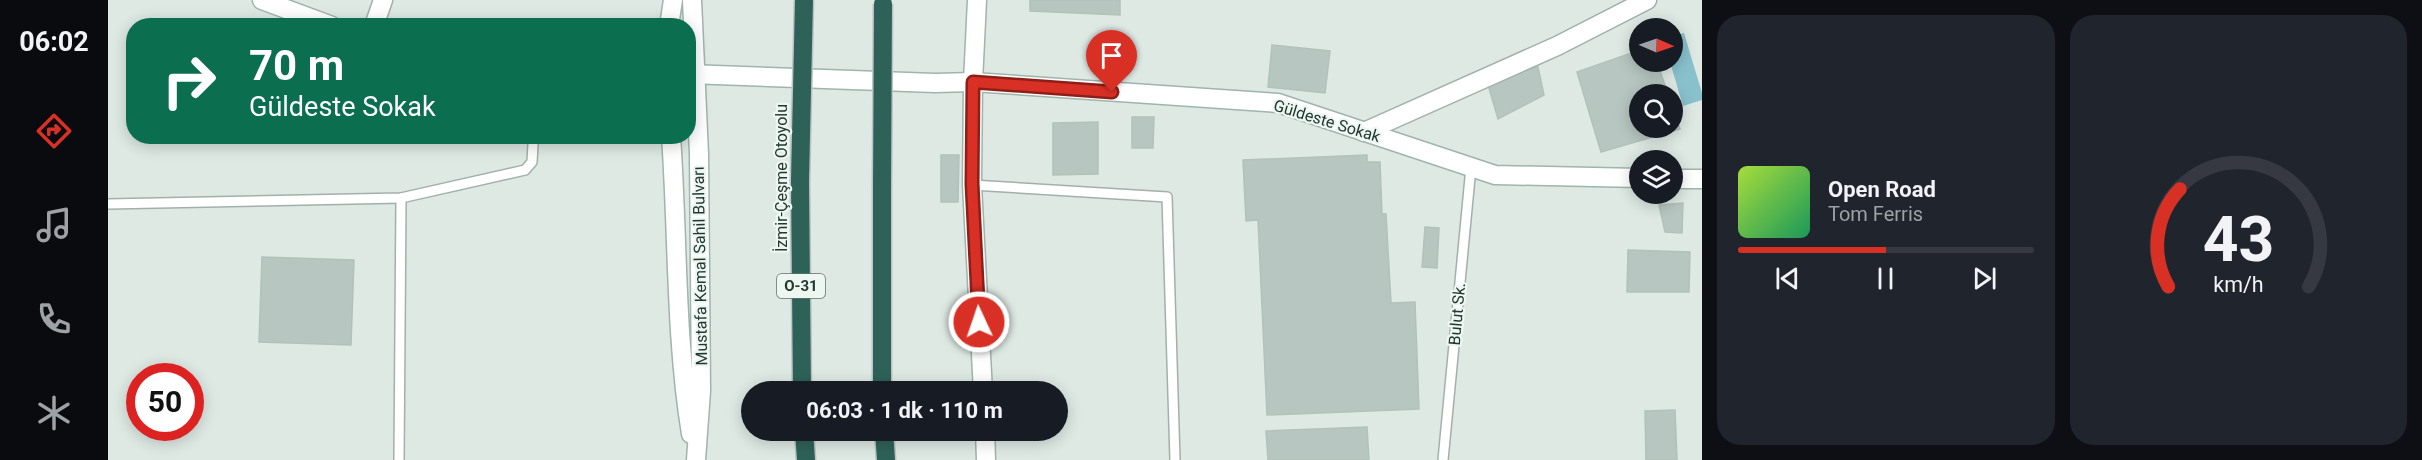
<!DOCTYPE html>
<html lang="tr">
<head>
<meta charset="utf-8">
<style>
	:root { --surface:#171b24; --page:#20242c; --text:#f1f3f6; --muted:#9ea1a6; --line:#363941; --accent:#d93025 }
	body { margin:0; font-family:Roboto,sans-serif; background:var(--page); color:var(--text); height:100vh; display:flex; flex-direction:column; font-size:22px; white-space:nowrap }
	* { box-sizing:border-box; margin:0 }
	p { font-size:20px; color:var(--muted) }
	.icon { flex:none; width:33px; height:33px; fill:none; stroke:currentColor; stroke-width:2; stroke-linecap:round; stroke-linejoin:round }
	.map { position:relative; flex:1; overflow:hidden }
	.drawer { display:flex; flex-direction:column; gap:15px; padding:15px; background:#0d0f14; width:720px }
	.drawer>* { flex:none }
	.top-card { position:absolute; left:18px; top:18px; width:570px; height:126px; border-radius:24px; box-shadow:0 3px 15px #0003; background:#0b6e4f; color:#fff; overflow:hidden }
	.needle { width:39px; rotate:92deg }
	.tools { position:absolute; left:1521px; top:18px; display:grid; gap:12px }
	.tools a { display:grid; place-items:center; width:54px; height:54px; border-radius:50%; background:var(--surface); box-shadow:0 3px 15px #0003; font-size:30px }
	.speed { position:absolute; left:18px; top:363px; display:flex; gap:12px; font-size:30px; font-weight:700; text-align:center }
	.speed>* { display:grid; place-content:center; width:78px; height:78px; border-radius:50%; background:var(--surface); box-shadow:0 3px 15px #0003; line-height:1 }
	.speed .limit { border:9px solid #d22; background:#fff; color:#111 }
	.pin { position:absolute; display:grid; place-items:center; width:51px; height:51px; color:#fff; margin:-62px -26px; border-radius:50% 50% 50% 0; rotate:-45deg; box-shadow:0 0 6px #0007 }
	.pin .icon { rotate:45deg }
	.me { position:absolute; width:66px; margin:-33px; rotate:357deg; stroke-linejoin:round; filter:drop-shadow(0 0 4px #0008) }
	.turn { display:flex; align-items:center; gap:21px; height:126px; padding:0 24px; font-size:27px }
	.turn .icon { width:78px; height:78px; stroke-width:2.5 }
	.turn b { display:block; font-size:42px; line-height:51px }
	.drawer .card { flex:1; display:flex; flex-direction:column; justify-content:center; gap:9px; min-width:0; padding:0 21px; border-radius:24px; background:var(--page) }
	.drawer .dial { align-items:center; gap:0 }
	.dial svg { height:156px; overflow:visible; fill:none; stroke:var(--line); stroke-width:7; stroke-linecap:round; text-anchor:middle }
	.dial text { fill:var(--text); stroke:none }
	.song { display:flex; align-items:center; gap:18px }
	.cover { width:72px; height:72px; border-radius:9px; background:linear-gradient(135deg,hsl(80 70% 55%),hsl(150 70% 35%)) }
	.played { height:6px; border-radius:3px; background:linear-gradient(90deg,var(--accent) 50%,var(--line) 50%) }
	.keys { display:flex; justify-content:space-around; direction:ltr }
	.drawer .tiles { flex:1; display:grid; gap:15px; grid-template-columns:repeat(2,1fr) }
	.trip { position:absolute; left:633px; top:381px; width:327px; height:60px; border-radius:30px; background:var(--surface); box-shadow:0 3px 15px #0003; font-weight:700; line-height:60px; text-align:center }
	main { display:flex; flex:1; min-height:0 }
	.dock { display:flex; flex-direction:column; width:108px; justify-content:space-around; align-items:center; background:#090b0e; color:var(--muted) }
	.dock .icon { width:42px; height:42px }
	.dock .active { color:var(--accent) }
	.dock b { font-size:27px; color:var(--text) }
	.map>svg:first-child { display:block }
	.water { fill:#88c1cc }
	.building { fill:#b7c6c0; stroke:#b1c2bb; stroke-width:1.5 }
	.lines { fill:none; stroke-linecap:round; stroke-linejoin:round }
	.lane-casing { stroke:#a2b0ab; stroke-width:12 }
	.street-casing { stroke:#a2b0ab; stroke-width:21 }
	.secondary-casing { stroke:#9eb4ad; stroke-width:21 }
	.highway-casing { stroke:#bcc3c2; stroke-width:21 }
	.lane { stroke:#fff; stroke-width:9 }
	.street { stroke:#fff; stroke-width:18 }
	.secondary { stroke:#fff; stroke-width:18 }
	.highway { stroke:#2e6258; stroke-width:18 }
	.highway-bridge-casing { stroke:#bcc3c2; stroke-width:21; stroke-linecap:butt }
	.highway-bridge { stroke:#2e6258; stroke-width:18 }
	.route-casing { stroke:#8d1f18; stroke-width:15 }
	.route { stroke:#d93025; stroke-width:10 }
	.labels { text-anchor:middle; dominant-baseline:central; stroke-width:4.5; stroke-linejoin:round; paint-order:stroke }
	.shield { fill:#eef6f2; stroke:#5e716c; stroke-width:1.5 }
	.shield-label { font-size:15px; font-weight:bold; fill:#213832 }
	.street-label { font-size:16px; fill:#213832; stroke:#eef6f2 }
</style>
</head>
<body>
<main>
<nav class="dock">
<b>06:02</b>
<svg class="icon active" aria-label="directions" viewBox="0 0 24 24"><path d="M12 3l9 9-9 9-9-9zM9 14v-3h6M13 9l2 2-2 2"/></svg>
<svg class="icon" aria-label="music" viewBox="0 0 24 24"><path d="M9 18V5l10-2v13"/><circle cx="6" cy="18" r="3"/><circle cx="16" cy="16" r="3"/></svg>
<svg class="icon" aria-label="phone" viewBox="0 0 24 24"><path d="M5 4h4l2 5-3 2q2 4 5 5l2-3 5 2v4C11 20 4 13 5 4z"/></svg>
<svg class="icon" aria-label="climate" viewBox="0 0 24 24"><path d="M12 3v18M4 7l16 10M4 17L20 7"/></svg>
</nav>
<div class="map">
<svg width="1594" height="460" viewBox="0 0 1594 460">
	<rect width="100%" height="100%" fill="#dee9e4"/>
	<path class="water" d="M1576,33L1594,93V100L1575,106L1562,62H1564L1565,36Z"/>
	<g class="building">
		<path d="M922,0H1012V15L922,11Z"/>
		<path d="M1164,45L1222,51L1217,93L1160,87Z"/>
		<path d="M1532,50V62H1549L1560,94H1532V128H1564V108L1572,129L1493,152L1469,72Z"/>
		<path d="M1430,67L1436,95L1390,119L1378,78Z"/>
		<path d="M1024,117H1046L1045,148H1024Z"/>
		<path d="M990,122V174L945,175V123Z"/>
		<path d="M833,155H851L850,202H833Z"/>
		<path d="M1259,155V162H1272L1274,214H1278L1283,303L1307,302L1311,409L1159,415L1150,220L1138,221L1135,160Z"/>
		<path d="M1575,203L1574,233L1557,232L1551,205Z"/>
		<path d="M1317,227L1331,228L1329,268L1314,267Z"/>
		<path d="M1520,250L1582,252L1581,292H1519Z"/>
		<path d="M154,257L246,260L243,345L151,342Z"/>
		<path d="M1567,410L1569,460H1538L1537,411Z"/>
		<path d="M1259,427L1261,460H1160L1158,431Z"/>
	</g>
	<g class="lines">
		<defs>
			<g id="lane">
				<path d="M864,185L1059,197L1067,460"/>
				<path d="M0,204L293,198L417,170L424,162L425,144"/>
				<path d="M291,460L293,198"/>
				<path d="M1335,460L1363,167"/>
			</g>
			<g id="street">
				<path d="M266,26L275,0"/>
				<path d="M1256,132L1449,46L1539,0"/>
			</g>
			<g id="secondary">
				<path d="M154,0L224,26"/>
				<path d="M584,0L591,154L593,391L588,460"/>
				<path d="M869,0L865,82L864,185L875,392"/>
				<path d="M561,26L565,0"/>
				<path d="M580,74L827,83L865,82L1170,103L1387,175L1532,178"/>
				<path d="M563,136C570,235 567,336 583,434"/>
				<path d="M1564,179H1594"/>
				<path d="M877,430L878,460"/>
			</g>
			<g id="highway">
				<path d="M692,181L694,392"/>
				<path d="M774,186V392"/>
				<path d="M696,430L698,460"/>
				<path d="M776,430L778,460"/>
			</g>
		</defs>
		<use href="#lane" class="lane-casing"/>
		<use href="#street" class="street-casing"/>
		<use href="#secondary" class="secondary-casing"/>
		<use href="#highway" class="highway-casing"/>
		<use href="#lane" class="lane"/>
		<use href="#street" class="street"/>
		<use href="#secondary" class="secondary"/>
		<use href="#highway" class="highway"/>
		<defs>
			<g id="highway-bridge">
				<path d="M692,181L696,0"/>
				<path d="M774,186L775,4"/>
			</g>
		</defs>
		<use href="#highway-bridge" class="highway-bridge-casing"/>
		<use href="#highway-bridge" class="highway-bridge"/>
	</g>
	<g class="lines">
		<defs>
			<path id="route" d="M871,322L864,184L865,82L1004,92"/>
		</defs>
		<use href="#route" class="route-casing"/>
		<use href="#route" class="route"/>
	</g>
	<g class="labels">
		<rect class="shield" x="669" y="274" width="48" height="24" rx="4.5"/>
		<g class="shield-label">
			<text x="693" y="286">O-31</text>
		</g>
		<g class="street-label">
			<text transform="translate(1219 121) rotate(17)">Güldeste Sokak</text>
			<text transform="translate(673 178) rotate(-90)">İzmir-Çeşme Otoyolu</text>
			<text transform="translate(592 266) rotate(-91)">Mustafa Kemal Sahil Bulvarı</text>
			<text transform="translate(1349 314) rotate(-85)">Bulut Sk.</text>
		</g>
	</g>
</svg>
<div class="tools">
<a><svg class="needle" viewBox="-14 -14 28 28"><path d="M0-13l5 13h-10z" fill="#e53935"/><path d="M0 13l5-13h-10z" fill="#9ea1a6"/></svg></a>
<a><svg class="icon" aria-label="search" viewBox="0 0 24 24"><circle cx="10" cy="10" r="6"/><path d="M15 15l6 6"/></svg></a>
<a><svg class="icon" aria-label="layers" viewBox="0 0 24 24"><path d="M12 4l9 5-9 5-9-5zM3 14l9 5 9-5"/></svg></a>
</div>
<div class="speed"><div class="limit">50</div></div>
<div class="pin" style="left:1004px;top:92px;background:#d93025"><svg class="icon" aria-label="arrive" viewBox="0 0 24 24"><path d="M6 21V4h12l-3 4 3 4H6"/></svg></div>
<svg class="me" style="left:871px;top:322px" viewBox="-20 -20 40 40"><circle r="17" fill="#d93025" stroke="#fff" stroke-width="3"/><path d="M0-11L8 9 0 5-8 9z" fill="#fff"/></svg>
<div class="trip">06:03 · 1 dk · 110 m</div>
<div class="top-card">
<div class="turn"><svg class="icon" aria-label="right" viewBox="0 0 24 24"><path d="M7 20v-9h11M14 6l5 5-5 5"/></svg><div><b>70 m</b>Güldeste Sokak</div></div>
</div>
</div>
<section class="drawer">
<div class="tiles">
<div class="card">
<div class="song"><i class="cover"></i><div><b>Open Road</b><p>Tom Ferris</p></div></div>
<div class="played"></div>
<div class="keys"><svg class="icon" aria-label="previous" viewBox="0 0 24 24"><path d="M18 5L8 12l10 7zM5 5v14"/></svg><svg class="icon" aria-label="pause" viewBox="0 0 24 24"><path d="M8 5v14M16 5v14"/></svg><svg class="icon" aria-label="next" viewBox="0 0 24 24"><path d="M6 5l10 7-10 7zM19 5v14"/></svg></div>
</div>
<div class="card dial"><svg viewBox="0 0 100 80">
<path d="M14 69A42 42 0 1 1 86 69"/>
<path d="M14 69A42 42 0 0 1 20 19" stroke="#d93025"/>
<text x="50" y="56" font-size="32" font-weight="700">43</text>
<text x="50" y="72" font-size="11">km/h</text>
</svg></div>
</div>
</section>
</main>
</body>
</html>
